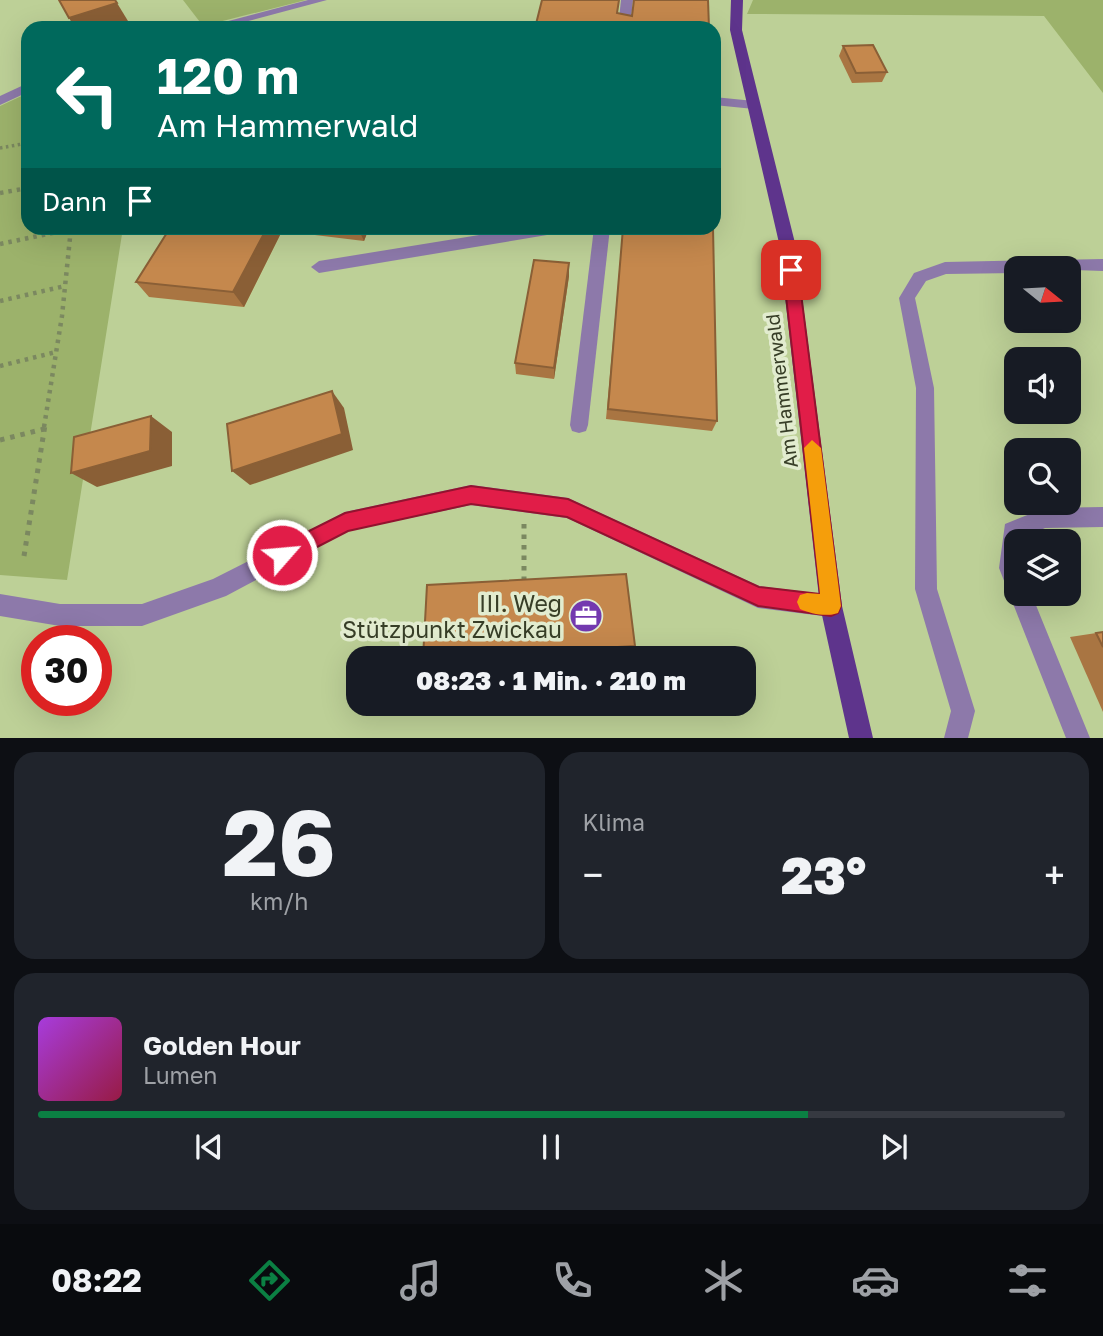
<!DOCTYPE html>
<html lang="de">
<head>
<meta charset="utf-8">
<style>
	:root { --surface:#171b24; --page:#20242c; --text:#f1f3f6; --muted:#9ea1a6; --line:#363941; --accent:#0b8043 }
	body { margin:0; font-family:"Golos Text",sans-serif; background:var(--page); color:var(--text); height:100vh; display:flex; flex-direction:column; font-size:26px; white-space:nowrap }
	* { box-sizing:border-box; margin:0 }
	p { font-size:23px; color:var(--muted) }
	.icon { flex:none; width:38px; height:38px; fill:none; stroke:currentColor; stroke-width:2; stroke-linecap:round; stroke-linejoin:round }
	.map { position:relative; height:738px; overflow:hidden }
	.sheet { display:flex; flex-direction:column; gap:14px; padding:14px; background:#0d0f14; flex:1 }
	.sheet>* { flex:none }
	.guide { position:absolute; left:21px; top:21px; width:700px; height:214px; border-radius:21px; box-shadow:0 7px 28px #0002; background:#00695c; color:#fff; overflow:hidden }
	.needle { width:46px; rotate:108deg }
	.controls { position:absolute; left:1004px; top:256px; display:grid; gap:14px }
	.controls a { display:grid; place-items:center; width:77px; height:77px; border-radius:14px; background:var(--surface); box-shadow:0 7px 28px #0002; font-size:35px }
	.speed { position:absolute; left:21px; top:625px; display:flex; gap:14px; font-size:35px; font-weight:700; text-align:center }
	.speed>* { display:grid; place-content:center; width:91px; height:91px; border-radius:50%; background:var(--surface); box-shadow:0 7px 28px #0002; line-height:1 }
	.speed .limit { border:10px solid #d22; background:#fff; color:#111 }
	.pin { position:absolute; display:grid; place-items:center; width:60px; height:60px; color:#fff; margin:-30px; border-radius:14px; box-shadow:0 4px 10px #0006 }
	.me { position:absolute; width:77px; margin:-38px; rotate:63deg; stroke-linejoin:round; filter:drop-shadow(0 0 5px #0008) }
	.turn { display:flex; align-items:center; gap:24px; height:147px; padding:0 21px; font-size:32px }
	.turn .icon { width:91px; height:91px; stroke-width:2.5 }
	.turn b { display:block; font-size:49px; line-height:60px }
	.then { display:flex; align-items:center; height:66px; padding:0 21px; background:#0003; gap:14px; font-size:26px }
	.big { font-size:52px; font-weight:800; line-height:1.1 }
	.sheet .tile { flex:1; display:flex; flex-direction:column; justify-content:center; gap:10px; min-width:0; padding:0 24px; border-radius:21px; background:var(--page) }
	.sheet .dial { align-items:center; gap:0 }
	.dial b { font-size:91px; line-height:1 }
	.song { display:flex; align-items:center; gap:21px }
	.cover { width:84px; height:84px; border-radius:10px; background:linear-gradient(135deg,hsl(280 70% 55%),hsl(340 70% 35%)) }
	.played { height:7px; border-radius:4px; background:linear-gradient(90deg,var(--accent) 75%,var(--line) 75%) }
	.keys { display:flex; justify-content:space-around; direction:ltr }
	.heat { display:flex; justify-content:space-between; align-items:center; font-size:38px; direction:ltr }
	.sheet .tiles { flex:1; display:grid; gap:14px; grid-template-columns:1fr 1fr }
	.tile:last-child { grid-column:span 2 }
	.trip { position:absolute; left:346px; top:646px; width:410px; height:70px; border-radius:21px; background:var(--surface); box-shadow:0 7px 28px #0002; font-weight:800; line-height:70px; text-align:center }
	.tabs { display:flex; height:112px; justify-content:space-around; align-items:center; background:#090b0e; color:var(--muted) }
	.tabs .icon { width:49px; height:49px }
	.tabs .selected { color:var(--accent) }
	.tabs b { font-size:32px; color:var(--text) }
	.map>svg:first-child { display:block }
	.green { fill:#9cb26b }
	.lines { fill:none; stroke-linecap:round; stroke-linejoin:round }
	.path-far2 { stroke:#7b8860; stroke-width:3.5; stroke-dasharray:2.5 3.5; stroke-linecap:butt }
	.path-far1 { stroke:#7b8860; stroke-width:4.5; stroke-dasharray:3.5 5; stroke-linecap:butt }
	.path { stroke:#7b8860; stroke-width:5; stroke-dasharray:4.5 6; stroke-linecap:butt }
	.minor { fill:#8d79aa; fill-rule:evenodd }
	.major { fill:#5e348c; fill-rule:evenodd }
	.wall { fill:#a97542 }
	.shaded-wall { fill:#8a5f36 }
	.building { fill:#c5884d; stroke:#8a5f36; stroke-width:2 }
	.route { fill:#e11d48; stroke:#92132f; stroke-width:2 }
	.slow { fill:#f59e0b }
	.labels { text-anchor:middle; dominant-baseline:central; stroke-width:7; stroke-linejoin:round; paint-order:stroke }
	.street-label { font-size:19px; fill:#373e27; stroke:#e2eccf }
	.near-poi-label { font-size:23px; fill:#373e27; stroke:#e2eccf; text-anchor:end }
</style>
</head>
<body>
<div class="map">
<svg width="1103" height="738" viewBox="0 0 1103 738">
	<rect width="100%" height="100%" fill="#bdd097"/>
	<g class="green">
		<path d="M183,0H306L203,26Z"/>
		<path d="M753,0H1103V93L1044,16L747,14Z"/>
		<path d="M28,93V228H123L67,580L0,575V106Z"/>
	</g>
	<g class="lines">
		<path class="path-far2" d="M0,148L28,143"/>
		<g class="path-far1">
			<path d="M0,193L28,188"/>
			<path d="M0,244L71,229"/>
			<path d="M0,301L65,286"/>
			<path d="M0,366L56,352"/>
			<path d="M44,427L62,316L71,228"/>
		</g>
		<g class="path">
			<path d="M0,440L44,429"/>
			<path d="M524,524V583"/>
			<path d="M24,556L45,425"/>
		</g>
		<g class="minor">
			<path d="M308,0H327L222,28H202Z"/>
			<path d="M621,0H633L630,28H618Z"/>
			<path d="M28,83V92L0,105V96Z"/>
			<path d="M714,97L754,101L760,105L754,109L714,105Z"/>
			<path d="M522,228H561L553,234L319,273L311,267L319,261Z"/>
			<path d="M594,228H610L588,425L586,431L579,433L572,431L570,425Z"/>
			<path d="M1103,259V271L1017,268V273L946,274L926,281L915,298L934,388L937,589L975,711L968,738H944L951,711L915,589L916,388L899,298L914,273L945,262Z"/>
			<path d="M471,485L568,498L759,586L831,595L839,598L842,606L839,614L831,617L758,608L567,518L471,505L348,531L226,596L142,626H60L0,616V594L60,604H142L213,579L345,512Z"/>
			<path d="M1103,507V527L1045,528L1017,541V593H1031L1090,738H1066L999,568L1005,524L1045,508Z"/>
		</g>
		<path class="major" d="M731,0H743L742,30L795,243L842,606L873,738H849L820,606L779,243L730,30Z"/>
	</g>
	<g class="wall">
		<path d="M843,46L887,72L882,82L852,83L839,56Z"/>
		<path d="M170,228H369L364,241L282,231L244,307L149,297L136,282Z"/>
		<path d="M623,228H713L717,421L712,431L606,419Z"/>
		<path d="M569,263V276L554,379L516,374L515,363Z"/>
		<path d="M1103,632V712L1070,637Z"/>
		<path d="M635,646L632,648L469,658H423Z"/>
	</g>
	<g class="shaded-wall">
		<path d="M117,3L128,21L107,28H75L69,18Z"/>
		<path d="M267,228H280L282,231L244,307L233,292Z"/>
		<path d="M358,228H369L364,241Z"/>
		<path d="M569,263V276L554,379V368Z"/>
		<path d="M332,391L344,408L353,450L250,485L232,471Z"/>
		<path d="M151,416L172,432V466L97,487L71,473Z"/>
	</g>
	<g class="building">
		<path d="M59,0H115L117,3L69,18Z"/>
		<path d="M542,0H619L617,13L632,16L634,0H708L709,28H535Z"/>
		<path d="M873,45L887,72L856,73L843,46Z"/>
		<path d="M170,228H267L233,292L136,282Z"/>
		<path d="M623,228H713L717,421L608,409Z"/>
		<path d="M534,260L569,263L554,368L515,363Z"/>
		<path d="M332,391L342,434L232,471L227,424Z"/>
		<path d="M151,416L150,451L71,473L74,437Z"/>
		<path d="M626,574L635,646L423,658L427,585Z"/>
		<path d="M1103,632V647L1096,633Z"/>
	</g>
	<path class="route" d="M791,265L798,270L841,606L838,613L831,616L758,606L567,517L471,504L348,531L288,562L282,565L275,562L272,555L275,548L345,513L471,486L568,499L759,587L820,594L783,270Z"/>
	<path class="slow" d="M812,440L821,448L841,606L838,613C827,617 811,614 800,609L797,602L800,595L807,593L820,594L804,448Z"/>
	<defs>
		<symbol id="office-disc" viewBox="-11 -11 22 22"><circle r="9.5" fill="#7339af" stroke="#e2eccf"/><path d="M-6-3h4V-5.5h4V-3h4V5H-6ZM-1-4.5V-3h2v-1.5ZM-6 0V1H6V0Z" fill="#fff"/></symbol>
	</defs>
	<g fill-rule="evenodd">
		<use href="#office-disc" x="567" y="597" width="38" height="38"/>
	</g>
	<g class="labels">
		<g class="street-label">
			<text transform="translate(781 391) rotate(-97)">Am Hammerwald</text>
		</g>
		<g class="near-poi-label">
			<text x="562" y="603">III. Weg<tspan x="562" dy="26">Stützpunkt Zwickau</tspan></text>
		</g>
	</g>
</svg>
<div class="controls">
<a><svg class="needle" viewBox="-14 -14 28 28"><path d="M0-13l5 13h-10z" fill="#e53935"/><path d="M0 13l5-13h-10z" fill="#9ea1a6"/></svg></a>
<a><svg class="icon" aria-label="sound" viewBox="0 0 24 24"><path d="M4 9h4l5-4v14l-5-4H4zM17 9q2 3 0 6"/></svg></a>
<a><svg class="icon" aria-label="search" viewBox="0 0 24 24"><circle cx="10" cy="10" r="6"/><path d="M15 15l6 6"/></svg></a>
<a><svg class="icon" aria-label="layers" viewBox="0 0 24 24"><path d="M12 4l9 5-9 5-9-5zM3 14l9 5 9-5"/></svg></a>
</div>
<div class="speed"><div class="limit">30</div></div>
<div class="pin" style="left:791px;top:270px;background:#d93025"><svg class="icon" aria-label="arrive" viewBox="0 0 24 24"><path d="M6 21V4h12l-3 4 3 4H6"/></svg></div>
<svg class="me" style="left:282px;top:555px" viewBox="-20 -20 40 40"><circle r="17" fill="#e11d48" stroke="#fff" stroke-width="3"/><path d="M0-11L8 9 0 5-8 9z" fill="#fff"/></svg>
<div class="trip">08:23 · 1 Min. · 210 m</div>
<div class="guide">
<div class="turn"><svg class="icon" aria-label="left" viewBox="0 0 24 24"><path d="M17 20v-9H6M10 6l-5 5 5 5"/></svg><div><b>120 m</b>Am Hammerwald</div></div>
<div class="then">Dann<svg class="icon" aria-label="arrive" viewBox="0 0 24 24"><path d="M6 21V4h12l-3 4 3 4H6"/></svg></div>
</div>
</div>
<section class="sheet">
<div class="tiles">
<div class="tile dial"><b>26</b><p>km/h</p></div>
<div class="tile"><p>Klima</p>
<div class="heat"><a>−</a><b class="big">23°</b><a>+</a></div>
</div>
<div class="tile">
<div class="song"><i class="cover"></i><div><b>Golden Hour</b><p>Lumen</p></div></div>
<div class="played"></div>
<div class="keys"><svg class="icon" aria-label="previous" viewBox="0 0 24 24"><path d="M18 5L8 12l10 7zM5 5v14"/></svg><svg class="icon" aria-label="pause" viewBox="0 0 24 24"><path d="M8 5v14M16 5v14"/></svg><svg class="icon" aria-label="next" viewBox="0 0 24 24"><path d="M6 5l10 7-10 7zM19 5v14"/></svg></div>
</div>
</div>
</section>
<nav class="tabs">
<b>08:22</b>
<svg class="icon selected" aria-label="directions" viewBox="0 0 24 24"><path d="M12 3l9 9-9 9-9-9zM9 14v-3h6M13 9l2 2-2 2"/></svg>
<svg class="icon" aria-label="music" viewBox="0 0 24 24"><path d="M9 18V5l10-2v13"/><circle cx="6" cy="18" r="3"/><circle cx="16" cy="16" r="3"/></svg>
<svg class="icon" aria-label="phone" viewBox="0 0 24 24"><path d="M5 4h4l2 5-3 2q2 4 5 5l2-3 5 2v4C11 20 4 13 5 4z"/></svg>
<svg class="icon" aria-label="climate" viewBox="0 0 24 24"><path d="M12 3v18M4 7l16 10M4 17L20 7"/></svg>
<svg class="icon" aria-label="car" viewBox="0 0 24 24"><path d="M5 17H2v-5l4-1 3-4h7l3 4 3 1v5h-3M9 17h6M6 11h13"/><circle cx="7" cy="17" r="2"/><circle cx="17" cy="17" r="2"/></svg>
<svg class="icon" aria-label="filters" viewBox="0 0 24 24"><path d="M4 7h16M4 17h16"/><circle cx="9" cy="7" r="2"/><circle cx="15" cy="17" r="2"/></svg>
</nav>
</body>
</html>
